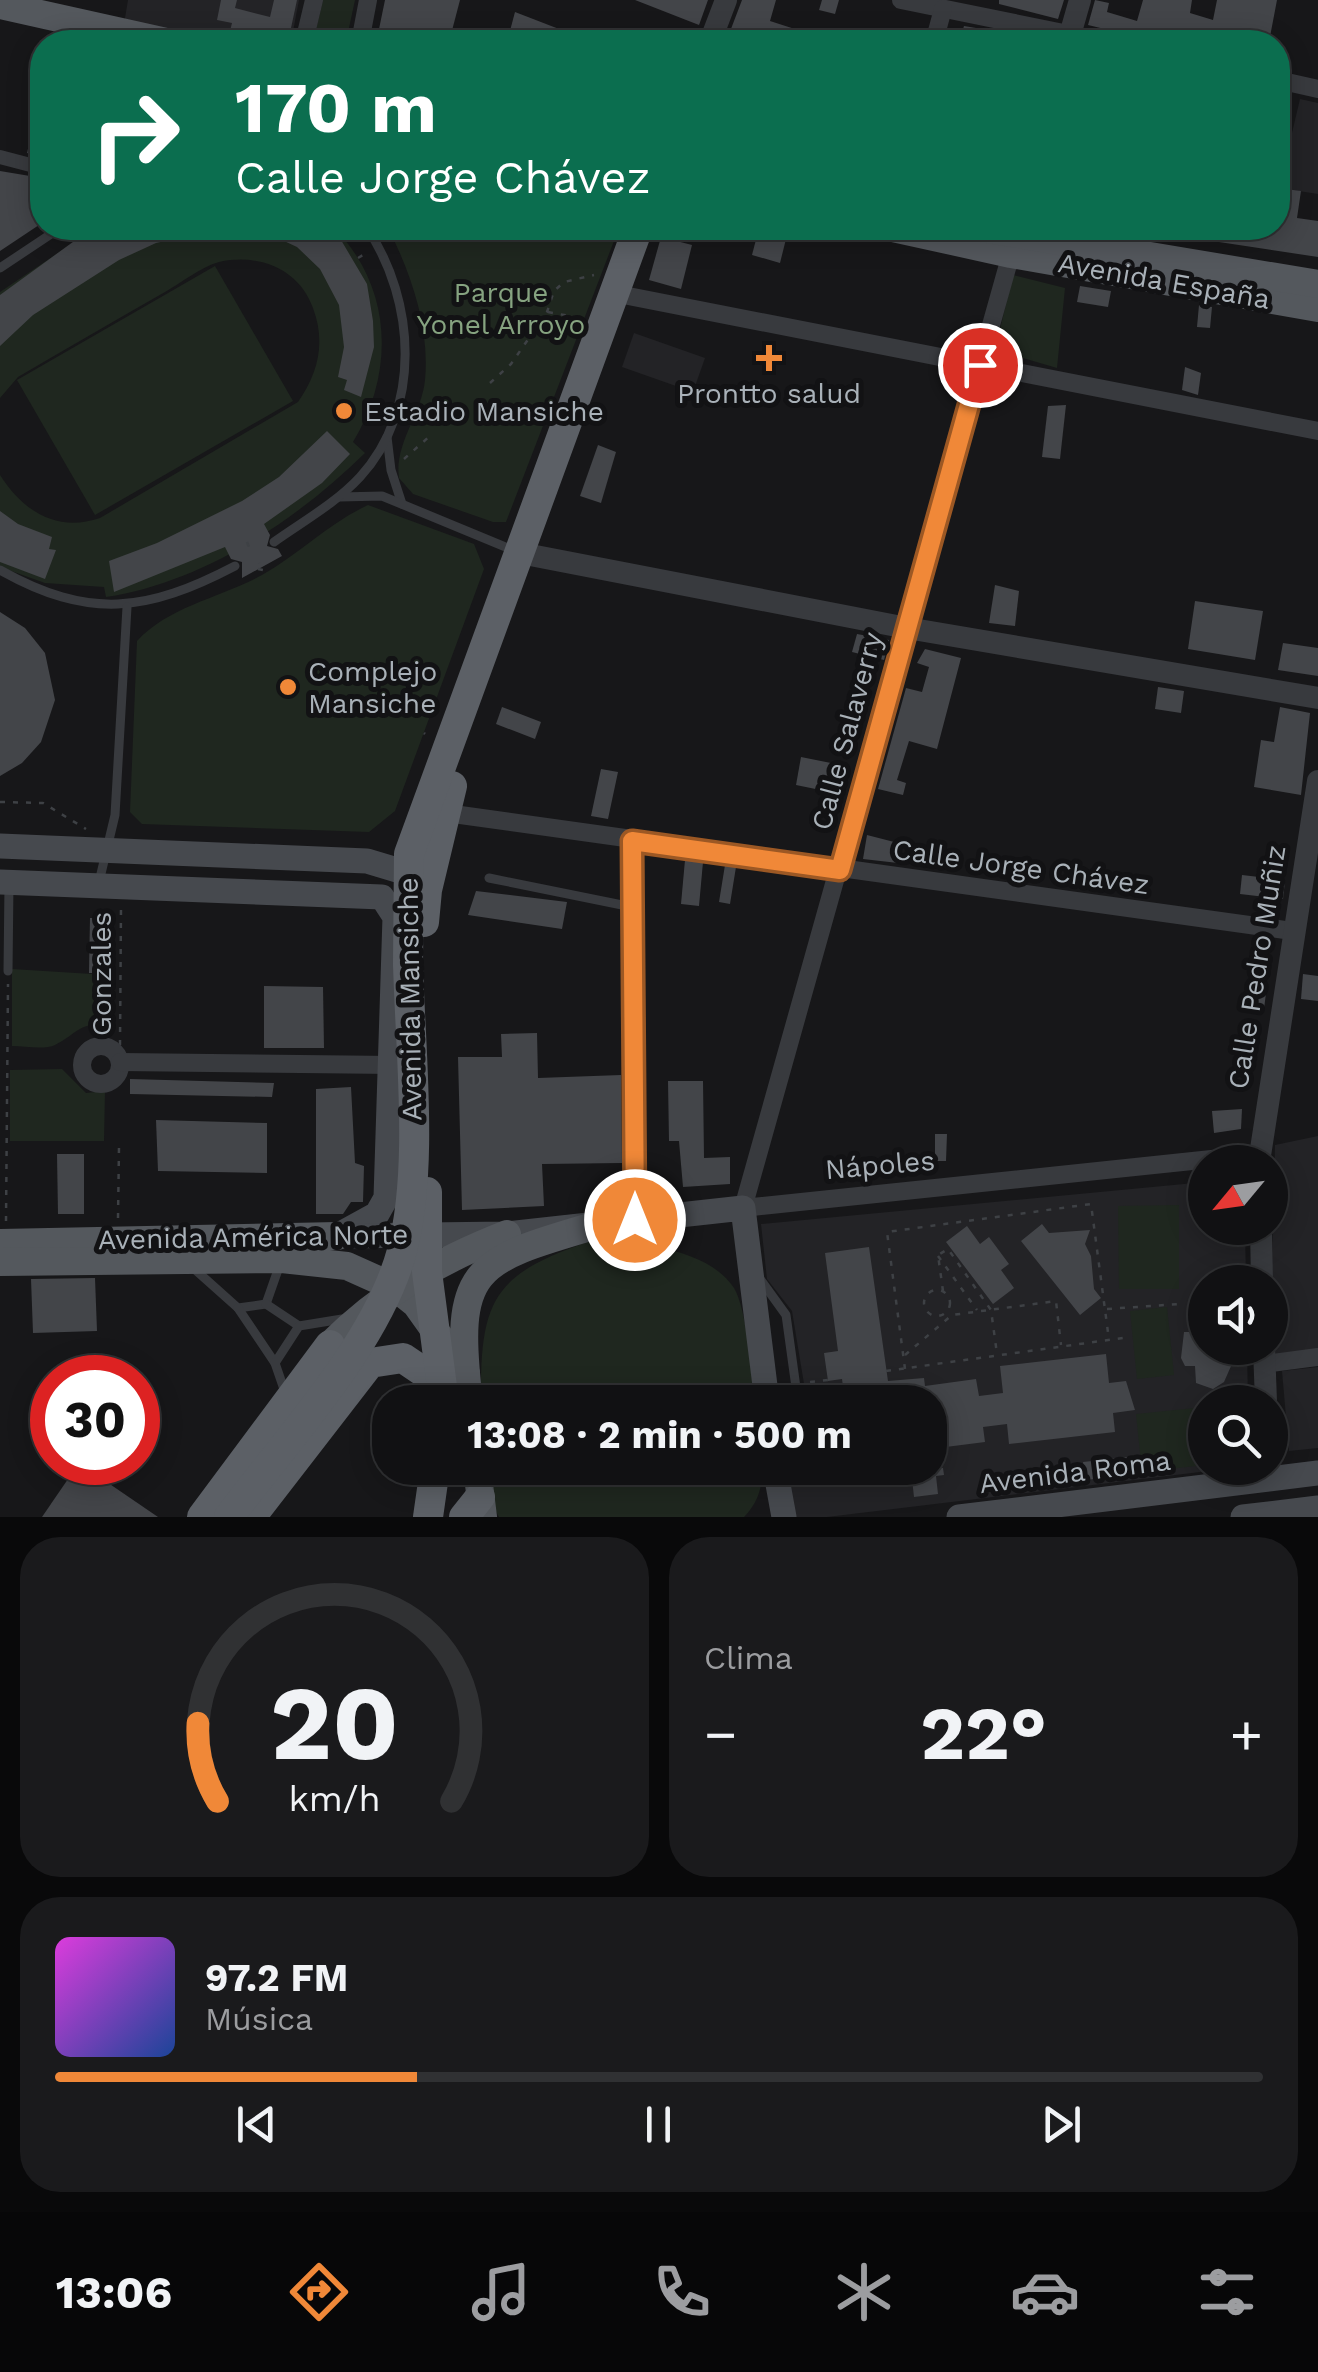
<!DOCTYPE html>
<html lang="es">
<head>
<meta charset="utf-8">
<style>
	:root { --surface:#111113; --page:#1a1a1c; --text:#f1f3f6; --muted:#9c9da0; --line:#303133; --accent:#f08838 }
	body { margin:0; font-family:"Work Sans",sans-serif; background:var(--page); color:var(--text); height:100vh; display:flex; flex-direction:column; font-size:38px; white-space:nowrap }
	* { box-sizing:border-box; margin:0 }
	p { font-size:32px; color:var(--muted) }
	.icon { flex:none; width:55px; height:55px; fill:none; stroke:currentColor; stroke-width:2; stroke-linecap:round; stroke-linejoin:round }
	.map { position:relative; height:1517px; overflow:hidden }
	.details { display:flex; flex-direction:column; gap:20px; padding:20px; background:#09090a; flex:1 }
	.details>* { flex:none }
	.banner { position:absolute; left:30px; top:30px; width:1260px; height:210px; border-radius:40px; box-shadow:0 5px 25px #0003,0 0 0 2px var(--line); background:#0b6e4f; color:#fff; overflow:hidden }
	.needle { width:65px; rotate:241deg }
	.tools { position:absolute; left:1188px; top:1145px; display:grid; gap:20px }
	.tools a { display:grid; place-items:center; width:100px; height:100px; border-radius:50%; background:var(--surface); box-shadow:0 5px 25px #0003,0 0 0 2px var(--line); font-size:50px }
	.speed { position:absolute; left:30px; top:1355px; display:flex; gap:20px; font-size:50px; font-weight:700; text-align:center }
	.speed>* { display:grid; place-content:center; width:130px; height:130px; border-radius:50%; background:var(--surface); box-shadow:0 5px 25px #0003,0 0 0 2px var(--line); line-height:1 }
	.speed .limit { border:15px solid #d22; background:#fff; color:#111 }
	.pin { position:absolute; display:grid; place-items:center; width:85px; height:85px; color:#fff; margin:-42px; border:5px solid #fff; border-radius:50%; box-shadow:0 2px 10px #0007 }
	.me { position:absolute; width:110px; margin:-55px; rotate:0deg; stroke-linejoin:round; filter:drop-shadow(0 0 8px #0008) }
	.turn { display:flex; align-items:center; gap:35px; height:210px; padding:0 40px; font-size:45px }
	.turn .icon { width:130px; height:130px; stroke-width:2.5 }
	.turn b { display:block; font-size:70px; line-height:85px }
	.big { font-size:75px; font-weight:700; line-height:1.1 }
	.details .widget { flex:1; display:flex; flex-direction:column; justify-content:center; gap:15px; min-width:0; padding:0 35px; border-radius:40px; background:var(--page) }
	.details .dial { align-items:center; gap:0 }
	.dial svg { height:260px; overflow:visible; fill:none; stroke:var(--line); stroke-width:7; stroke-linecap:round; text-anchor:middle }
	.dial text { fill:var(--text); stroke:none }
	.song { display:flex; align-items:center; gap:30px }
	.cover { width:120px; height:120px; border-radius:15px; background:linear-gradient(135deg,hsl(300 70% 55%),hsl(220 70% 35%)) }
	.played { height:10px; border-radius:5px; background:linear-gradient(90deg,var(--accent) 30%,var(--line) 30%) }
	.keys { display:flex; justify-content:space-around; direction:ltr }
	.heat { display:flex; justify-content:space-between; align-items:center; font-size:55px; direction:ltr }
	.details .tiles { flex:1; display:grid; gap:20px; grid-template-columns:1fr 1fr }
	.widget:last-child { grid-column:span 2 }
	.trip { position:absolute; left:372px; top:1385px; width:575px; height:100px; border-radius:40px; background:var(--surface); box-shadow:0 5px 25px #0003,0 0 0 2px var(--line); font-weight:700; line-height:100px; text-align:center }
	.dock { display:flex; height:160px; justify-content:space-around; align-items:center; background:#070708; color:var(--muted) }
	.dock .icon { width:70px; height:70px }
	.dock .on { color:var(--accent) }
	.dock b { font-size:45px; color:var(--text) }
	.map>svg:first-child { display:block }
	.built { fill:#232326 }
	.green { fill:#1f271f }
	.building { fill:#434549 }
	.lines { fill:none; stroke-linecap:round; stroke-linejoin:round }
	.path { stroke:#3e4145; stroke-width:2.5; stroke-dasharray:5 8; stroke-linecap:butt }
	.service { stroke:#383a3e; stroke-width:9 }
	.pedestrian { stroke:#383a3e; stroke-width:14 }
	.minor { stroke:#383a3e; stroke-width:18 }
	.tertiary { stroke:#383a3e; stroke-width:22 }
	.secondary { stroke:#46494e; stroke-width:25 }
	.primary { stroke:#54585d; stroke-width:28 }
	.trunk { stroke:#5c6066; stroke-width:30 }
	.trunk-bridge { stroke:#5c6066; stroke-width:30 }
	.route-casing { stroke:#9c5824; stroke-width:25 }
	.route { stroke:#f08838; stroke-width:18 }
	.poi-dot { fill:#f08838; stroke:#121214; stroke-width:4 }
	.labels { text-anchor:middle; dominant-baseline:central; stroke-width:10; stroke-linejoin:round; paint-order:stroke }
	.street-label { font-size:28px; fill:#a9b1b8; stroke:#121214 }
	.park-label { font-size:28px; fill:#86a380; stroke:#121214 }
	.poi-label { font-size:28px; fill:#a9b1b8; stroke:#121214; text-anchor:start }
</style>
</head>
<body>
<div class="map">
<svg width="1318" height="1517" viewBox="0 0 1318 1517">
	<rect width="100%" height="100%" fill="#171719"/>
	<g class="built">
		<path d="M128,0H299L291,42H211L124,24Z"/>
		<path d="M1300,99L1318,103V194L1279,188Z"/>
		<path d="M634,333L705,358L693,392L622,367Z"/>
		<path d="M1318,1136V1349L1270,1356L1275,1145Z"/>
		<path d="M1205,1182V1228H1245L1246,1282H1205V1348H1247L1248,1402H1205V1468H1233L827,1517H795L787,1468H930V1402H807L792,1311L767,1279L761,1224Z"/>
		<path d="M1318,1367V1448L1289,1451L1282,1371Z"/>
	</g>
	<g class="green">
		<path d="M323,0H355L346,42H313Z"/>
		<path d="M95,228H334C393,287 395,373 353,442L365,453C296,521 203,582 106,597L104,587L45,583L0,567V475C23,511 57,533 100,518L298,402C318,373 326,343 313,308C299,269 259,253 219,262C201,267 181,283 165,292C116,320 67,348 18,377L0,398V292Z"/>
		<path d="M388,228H619L506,522H493L413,494L399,478C394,444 422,413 425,380C430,328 411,273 388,228Z"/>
		<path d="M215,266L293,401L95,515L17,380Z"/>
		<path d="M1013,275L1065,288L1057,368L995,350Z"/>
		<path d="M368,505L474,544L484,569L395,811L369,832L142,824L130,812L137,641C169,606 220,598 262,575C299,554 329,523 368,505Z"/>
		<path d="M12,969L108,975V1027C82,1019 76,1035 55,1045C44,1050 25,1046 12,1046Z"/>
		<path d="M62,1069L86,1093L105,1091L104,1141H10V1070Z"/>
		<path d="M1179,1205V1289H1119L1118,1206Z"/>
		<path d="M591,1241C634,1242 707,1247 734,1288C747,1309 752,1377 754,1402H481C480,1301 492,1274 591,1241Z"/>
		<path d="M1167,1307L1174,1375L1137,1379L1130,1311Z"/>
		<path d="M1205,1407V1465L1142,1472L1136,1414Z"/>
		<path d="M485,1468H761C764,1486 757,1504 744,1517H499L487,1495Z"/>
	</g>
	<g class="building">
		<path d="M221,0H237L235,8L270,17L274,0H297L288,42L230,31L232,23L217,20Z"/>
		<path d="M385,0H460L449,42H418L378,34Z"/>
		<path d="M635,0H708L699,25Z"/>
		<path d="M742,0H776L770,21L835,42H726Z"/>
		<path d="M822,0H839L835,14L819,10Z"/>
		<path d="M999,0H1064L1058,19L999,4Z"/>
		<path d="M1095,0L1109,3L1107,12L1137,21L1143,0H1192L1190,13L1213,20L1217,0H1277L1269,42H1162L1117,32L1088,25Z"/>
		<path d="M515,12L559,29L555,42H507Z"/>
		<path d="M964,26L976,28L972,42H959Z"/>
		<path d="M38,107L42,108V157L27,153Z"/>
		<path d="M0,171L42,178V223L0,251Z"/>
		<path d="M1278,188L1301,191L1297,218L1318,221V257L1199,239L1201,228H1278Z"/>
		<path d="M101,228H202V233L156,243L119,260L33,315L0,346V295L77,239Z"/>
		<path d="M256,228H330L341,240L367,284L373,321L374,347L361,397L344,390L347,380L338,377L344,347L339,305L320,269L297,247Z"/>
		<path d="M759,228L787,235L780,263L752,255Z"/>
		<path d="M661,237L692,245L681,289L649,280Z"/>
		<path d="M1080,286L1111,291L1108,307L1077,302Z"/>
		<path d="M1199,305L1212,307L1210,328L1197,327Z"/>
		<path d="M1185,367L1201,373L1198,395L1182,390Z"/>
		<path d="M1066,405L1060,459L1042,457L1048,406Z"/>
		<path d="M327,431L350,454L322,483L264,524L270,535L267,546L278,549L282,556L242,578V562L231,559L225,547L114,592L109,561L157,543L242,501L279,477Z"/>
		<path d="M598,445L616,452L601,503L580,496Z"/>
		<path d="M0,511L18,524L52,537L49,549L56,550L45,579L0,562Z"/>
		<path d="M995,585L1019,591L1015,626L989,623Z"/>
		<path d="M1195,601L1263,611L1255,660L1188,649Z"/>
		<path d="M0,612L25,628L45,653L55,700L41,742L22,763L0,776Z"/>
		<path d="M857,634L889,640L884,660L852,652Z"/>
		<path d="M1283,643L1318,648V676L1278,670Z"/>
		<path d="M925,649L961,658L937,749L909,741L897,780L906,783L903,795L878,789L906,688L922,692L929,667L917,663Z"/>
		<path d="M1158,687L1184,691L1181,713L1155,709Z"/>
		<path d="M502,707L541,722L535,739L496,724Z"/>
		<path d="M1280,707L1310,713L1301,795L1254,787L1261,740L1274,742Z"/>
		<path d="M801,757L846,766L840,794L796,785Z"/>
		<path d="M601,769L618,772L608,819L591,816Z"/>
		<path d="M867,835L902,844L898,863L863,859Z"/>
		<path d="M685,860L703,862L699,906L681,904Z"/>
		<path d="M725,865L736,867L730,904L719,902Z"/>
		<path d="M1242,875L1285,880L1283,899L1240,894Z"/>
		<path d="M476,891L567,902L562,929L468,915Z"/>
		<path d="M90,918H111L110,973H89Z"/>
		<path d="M1303,974L1318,976V1001L1301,999Z"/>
		<path d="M1247,982L1267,985L1264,1009L1243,1006Z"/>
		<path d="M264,986L323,987L324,1048H264Z"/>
		<path d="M537,1033L538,1078L621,1075L622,1163L542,1164L544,1206L462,1210L458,1057H502L501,1034Z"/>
		<path d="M130,1079L274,1083L272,1097L130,1094Z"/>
		<path d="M668,1081H703L704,1158L730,1157V1184L683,1187L679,1141H669Z"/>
		<path d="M351,1087L355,1163L364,1166L363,1202H351L343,1214H316V1089Z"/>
		<path d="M1242,1109L1241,1129L1214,1133L1212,1111Z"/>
		<path d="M156,1120L267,1123V1173L158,1171Z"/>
		<path d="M935,1134H947L946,1161H935Z"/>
		<path d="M57,1154H84V1214H58Z"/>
		<path d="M1042,1224L1049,1233L1090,1230L1085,1244L1091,1256L1094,1289L1101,1298L1080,1315L1021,1241Z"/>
		<path d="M967,1226L980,1244L989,1237L1009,1264L1001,1270L1014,1288L993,1304L946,1242Z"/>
		<path d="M869,1247L888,1381L924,1378L925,1386L976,1379L979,1396L1003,1393L1000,1366L1106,1354L1109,1383L1126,1381L1135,1410L1113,1413L1115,1432L1009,1444L1007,1424L983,1427L985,1442L930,1449V1402H845L842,1379L828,1381L824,1353L838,1351L825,1253Z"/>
		<path d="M95,1278L97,1331L33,1333L31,1279Z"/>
		<path d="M1205,1311V1348H1239L1224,1382L1213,1389L1196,1383L1195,1366H1185L1181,1358L1184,1332H1194L1193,1312Z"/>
		<path d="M1137,1456L1139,1474L1085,1480L1083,1462Z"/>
		<path d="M79,1463L158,1517H42Z"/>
		<path d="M854,1468H943L944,1475L936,1476L938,1494L914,1497L912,1479L857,1486Z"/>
	</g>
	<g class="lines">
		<g class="path">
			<path d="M73,232L76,236"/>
			<path d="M358,258L363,255"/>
			<path d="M548,312L580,318"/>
			<path d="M490,383L511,364L547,312L554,291L564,282L594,275"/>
			<path d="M404,459L431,435"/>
			<path d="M247,542L249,547"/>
			<path d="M258,569L263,570L259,563"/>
			<path d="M424,733L425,734"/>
			<path d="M0,802L43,803L86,829"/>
			<path d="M120,1045L121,908"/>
			<path d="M118,1218L119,1147"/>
			<path d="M6,1221L8,984"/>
			<path d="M938,1256L977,1310"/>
			<circle cx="937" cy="1303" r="13"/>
			<path d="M943,1291L938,1255L948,1249L991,1310L997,1354"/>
			<path d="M1107,1309L1180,1304"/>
			<path d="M905,1355L952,1315L1056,1301L1061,1345"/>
			<path d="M905,1369L887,1232L1091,1204L1109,1340"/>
			<path d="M886,1371L1130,1337"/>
			<path d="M810,1382L828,1380"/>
		</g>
		<g class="service">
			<path d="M0,268L60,228"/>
			<path d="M387,437L391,470L402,504"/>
			<path d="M340,497L382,496L513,550"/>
			<path d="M274,542C302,522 336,503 360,477C422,409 416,301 367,228"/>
			<path d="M0,570C89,620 147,612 235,566"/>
			<path d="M489,878L632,907"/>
			<path d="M99,882L115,815L127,607"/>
			<path d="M8,971L9,884"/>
			<path d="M191,1266L238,1308L266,1304L280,1264"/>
			<path d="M760,1279L786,1315L798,1402"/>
			<path d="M266,1304L299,1326"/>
			<path d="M238,1308L275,1363"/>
			<path d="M286,1395L275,1363L299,1326L342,1319"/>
		</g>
		<path class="pedestrian" d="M0,157L42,168"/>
		<g class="minor">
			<path d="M901,0L1108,42"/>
			<path d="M304,42L314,0"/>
			<path d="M360,42L368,0"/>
			<path d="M934,42L943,9"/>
			<path d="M1278,80L1318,89"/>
			<path d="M1011,254L743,1208L1259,1154"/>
			<path d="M613,293L1318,431"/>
			<path d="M446,813L1292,931"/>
			<path d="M632,841L635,1220"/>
			<circle cx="101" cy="1065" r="19"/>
			<path d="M120,1062L394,1065"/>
			<path d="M1264,1364L1318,1357"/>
		</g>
		<g class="tertiary">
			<path d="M710,42L726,0"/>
			<path d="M1068,42L1080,0"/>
			<path d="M520,553L907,628L1318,698"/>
			<path d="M1259,1162L1318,781"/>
			<path d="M1261,1228L1262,1282"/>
			<path d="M1264,1348L1266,1402"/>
		</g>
		<g class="secondary">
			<path d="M0,846L367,861L407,873L420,883"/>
			<path d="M0,882L382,897L395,917L386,1198L377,1214L337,1236"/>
			<path d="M342,1236L507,1234L743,1208L767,1402"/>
			<path d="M775,1468L784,1517"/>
			<path d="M959,1517L1318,1473"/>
			<path d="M1243,1517L1318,1508"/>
		</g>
		<g class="primary">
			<path d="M0,5L166,42"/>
			<path d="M893,228L1011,254L1318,308"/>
			<path d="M981,228L1318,284"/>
			<path d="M0,1243L337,1236"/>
			<path d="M0,1262L282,1259L347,1266L396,1288L416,1304L466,1374"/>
			<path d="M330,1345C382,1293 438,1261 507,1234"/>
			<path d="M469,1402C453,1268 472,1261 597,1225"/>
			<path d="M477,1468L483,1517"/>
		</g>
		<g class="trunk">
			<path d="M424,922L427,890L452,786"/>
			<path d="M408,963L409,854L638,228"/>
			<path d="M202,1517L330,1345"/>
			<path d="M251,1517L370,1363L403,1358L434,1379L448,1400"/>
			<path d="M428,1517L435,1468"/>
			<path d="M464,1517L480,1497"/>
		</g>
		<g class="trunk-bridge">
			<path d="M427,1192V1272L444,1402"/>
			<path d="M229,1517C286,1440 377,1344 402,1251C424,1168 410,1049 408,963"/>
		</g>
	</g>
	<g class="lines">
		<defs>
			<path id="route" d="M635,1220L632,841L840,870L980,365"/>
		</defs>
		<use href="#route" class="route-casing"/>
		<use href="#route" class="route"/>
	</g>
	<g class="poi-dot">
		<path d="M764 343h10v10h10v10h-10v10h-10v-10h-10v-10h10z"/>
		<circle cx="344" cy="411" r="10"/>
		<circle cx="288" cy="687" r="10"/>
	</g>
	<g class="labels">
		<g class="street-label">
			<text transform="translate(1164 281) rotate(10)">Avenida España</text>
			<text transform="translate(847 731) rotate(-75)">Calle Salaverry</text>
			<text transform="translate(1021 867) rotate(8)">Calle Jorge Chávez</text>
			<text transform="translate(1257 967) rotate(-81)">Calle Pedro Muñiz</text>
			<text transform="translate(101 974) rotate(-90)">Gonzales</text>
			<text transform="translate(410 999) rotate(-91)">Avenida Mansiche</text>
			<text transform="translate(880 1165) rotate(-5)">Nápoles</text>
			<text transform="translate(253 1237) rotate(-1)">Avenida América Norte</text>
			<text transform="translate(1075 1472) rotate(-7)">Avenida Roma</text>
		</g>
		<g class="park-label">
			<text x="501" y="292">Parque<tspan x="501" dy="32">Yonel Arroyo</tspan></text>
		</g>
		<g class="poi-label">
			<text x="769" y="393" text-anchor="middle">Prontto salud</text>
			<text x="364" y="411">Estadio Mansiche</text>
			<text x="308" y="671">Complejo<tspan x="308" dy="32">Mansiche</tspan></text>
		</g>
	</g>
</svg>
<div class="tools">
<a><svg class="needle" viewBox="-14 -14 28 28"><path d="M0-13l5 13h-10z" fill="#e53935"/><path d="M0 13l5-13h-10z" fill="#9c9da0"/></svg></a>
<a><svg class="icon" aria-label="sound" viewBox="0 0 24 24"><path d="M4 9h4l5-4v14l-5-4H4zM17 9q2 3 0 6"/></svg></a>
<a><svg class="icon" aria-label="search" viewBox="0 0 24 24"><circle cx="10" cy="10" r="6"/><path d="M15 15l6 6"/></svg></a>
</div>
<div class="speed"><div class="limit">30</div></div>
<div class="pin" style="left:980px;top:365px;background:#d93025"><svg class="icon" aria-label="arrive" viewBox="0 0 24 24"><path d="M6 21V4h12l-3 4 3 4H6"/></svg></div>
<svg class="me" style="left:635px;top:1220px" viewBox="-20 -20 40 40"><circle r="17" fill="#f08838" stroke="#fff" stroke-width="3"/><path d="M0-11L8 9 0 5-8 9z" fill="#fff"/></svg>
<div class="trip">13:08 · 2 min · 500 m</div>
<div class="banner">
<div class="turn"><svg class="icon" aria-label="right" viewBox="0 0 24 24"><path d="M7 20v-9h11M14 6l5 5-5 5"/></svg><div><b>170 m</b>Calle Jorge Chávez</div></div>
</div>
</div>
<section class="details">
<div class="tiles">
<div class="widget dial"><svg viewBox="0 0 100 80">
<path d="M14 69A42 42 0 1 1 86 69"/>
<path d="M14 69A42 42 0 0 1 8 45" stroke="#f08838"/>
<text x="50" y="56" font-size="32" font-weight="700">20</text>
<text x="50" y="72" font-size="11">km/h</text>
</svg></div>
<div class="widget"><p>Clima</p>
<div class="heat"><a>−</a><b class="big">22°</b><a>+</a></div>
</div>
<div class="widget">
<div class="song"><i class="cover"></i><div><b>97.2 FM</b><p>Música</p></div></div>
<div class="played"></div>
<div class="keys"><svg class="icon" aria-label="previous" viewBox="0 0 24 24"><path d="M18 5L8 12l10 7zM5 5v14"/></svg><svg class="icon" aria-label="pause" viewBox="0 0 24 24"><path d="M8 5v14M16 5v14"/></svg><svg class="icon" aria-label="next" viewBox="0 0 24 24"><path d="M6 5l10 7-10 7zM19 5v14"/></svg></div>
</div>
</div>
</section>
<nav class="dock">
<b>13:06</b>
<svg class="icon on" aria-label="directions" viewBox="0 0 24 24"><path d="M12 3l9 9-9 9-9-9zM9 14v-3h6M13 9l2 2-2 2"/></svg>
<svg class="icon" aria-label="music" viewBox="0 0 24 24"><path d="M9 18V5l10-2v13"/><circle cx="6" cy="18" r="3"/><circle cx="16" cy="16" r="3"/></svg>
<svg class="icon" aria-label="phone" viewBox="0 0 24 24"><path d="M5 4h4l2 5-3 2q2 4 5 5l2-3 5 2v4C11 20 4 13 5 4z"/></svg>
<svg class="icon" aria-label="climate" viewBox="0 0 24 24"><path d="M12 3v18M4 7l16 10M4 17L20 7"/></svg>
<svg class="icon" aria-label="car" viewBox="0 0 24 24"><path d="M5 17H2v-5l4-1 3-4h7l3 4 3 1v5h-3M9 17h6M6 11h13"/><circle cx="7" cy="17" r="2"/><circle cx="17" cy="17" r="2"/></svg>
<svg class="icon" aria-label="filters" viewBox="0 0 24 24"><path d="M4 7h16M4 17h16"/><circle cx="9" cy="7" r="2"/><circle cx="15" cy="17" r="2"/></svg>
</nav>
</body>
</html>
